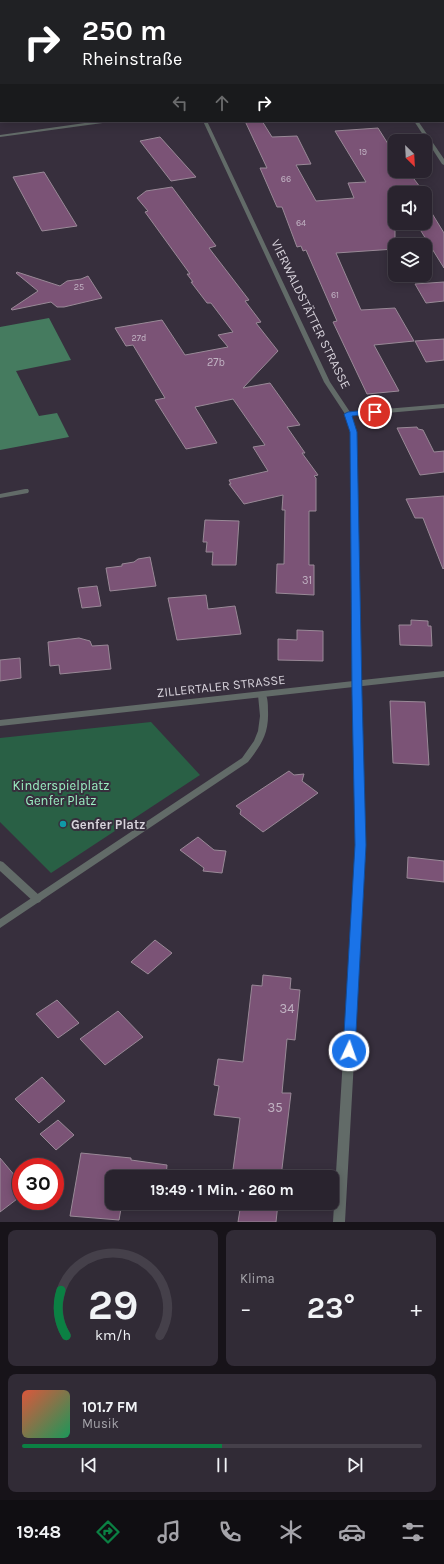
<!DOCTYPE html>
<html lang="de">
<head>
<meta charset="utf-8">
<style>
	:root { --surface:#29232e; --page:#312b36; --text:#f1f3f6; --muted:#a5a4aa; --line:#45404a; --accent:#0b8043 }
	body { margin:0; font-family:Karla,sans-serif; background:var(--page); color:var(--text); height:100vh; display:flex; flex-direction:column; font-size:15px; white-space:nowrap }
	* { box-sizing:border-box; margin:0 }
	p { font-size:13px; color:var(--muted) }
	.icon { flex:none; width:22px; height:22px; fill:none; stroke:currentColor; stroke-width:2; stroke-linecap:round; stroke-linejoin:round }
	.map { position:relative; height:1222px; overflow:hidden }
	.drawer { display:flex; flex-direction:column; gap:8px; padding:8px; background:#171319; flex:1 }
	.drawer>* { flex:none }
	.guide { position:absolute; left:0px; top:0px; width:444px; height:122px; box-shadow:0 2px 10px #0003,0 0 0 1px var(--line); background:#202124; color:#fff; overflow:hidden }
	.needle { width:26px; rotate:156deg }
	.controls { position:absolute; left:388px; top:134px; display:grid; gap:8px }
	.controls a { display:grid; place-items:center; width:44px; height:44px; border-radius:8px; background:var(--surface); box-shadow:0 2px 10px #0003,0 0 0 1px var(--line); font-size:20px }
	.speed { position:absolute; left:12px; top:1158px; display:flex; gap:8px; font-size:20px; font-weight:700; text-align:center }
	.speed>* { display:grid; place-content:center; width:52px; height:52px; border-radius:50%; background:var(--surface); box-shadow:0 2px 10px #0003,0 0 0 1px var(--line); line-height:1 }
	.speed .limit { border:6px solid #d22; background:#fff; color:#111 }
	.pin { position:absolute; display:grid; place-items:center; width:34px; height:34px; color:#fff; margin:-17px; border:2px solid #fff; border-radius:50%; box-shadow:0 1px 4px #0007 }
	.me { position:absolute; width:44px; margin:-22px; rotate:3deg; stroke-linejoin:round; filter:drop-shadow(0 0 3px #0008) }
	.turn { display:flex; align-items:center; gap:14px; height:84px; padding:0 16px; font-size:18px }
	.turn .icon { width:52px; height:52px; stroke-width:2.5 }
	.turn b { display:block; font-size:28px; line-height:34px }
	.lanes { display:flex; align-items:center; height:38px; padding:0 16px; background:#0003; justify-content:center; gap:20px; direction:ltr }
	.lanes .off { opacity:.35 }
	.big { font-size:30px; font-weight:700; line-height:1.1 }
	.drawer .tile { flex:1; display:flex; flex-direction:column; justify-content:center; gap:6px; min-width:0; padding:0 14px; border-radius:8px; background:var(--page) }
	.drawer .dial { align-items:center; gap:0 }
	.dial svg { height:104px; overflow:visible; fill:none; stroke:var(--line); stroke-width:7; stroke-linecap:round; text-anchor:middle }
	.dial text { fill:var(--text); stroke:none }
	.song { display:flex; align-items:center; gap:12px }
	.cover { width:48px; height:48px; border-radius:6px; background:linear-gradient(135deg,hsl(10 70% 55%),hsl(150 70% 35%)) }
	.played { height:4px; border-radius:2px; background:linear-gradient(90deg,var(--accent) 50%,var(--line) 50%) }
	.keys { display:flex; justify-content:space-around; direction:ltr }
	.heat { display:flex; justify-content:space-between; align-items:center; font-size:22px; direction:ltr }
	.drawer .tiles { flex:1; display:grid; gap:8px; grid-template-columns:1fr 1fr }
	.tile:last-child { grid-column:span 2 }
	.trip { position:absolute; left:105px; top:1170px; width:234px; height:40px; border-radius:8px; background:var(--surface); box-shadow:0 2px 10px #0003,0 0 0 1px var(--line); font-weight:700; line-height:40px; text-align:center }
	.menu { display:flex; height:64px; justify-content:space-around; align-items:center; background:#100e12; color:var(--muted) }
	.menu .icon { width:28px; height:28px }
	.menu .selected { color:var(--accent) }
	.menu b { font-size:18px; color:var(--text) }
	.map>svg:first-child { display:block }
	.green { fill:#296045 }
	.forest { fill:#457b5f }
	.building { fill:#7b5376; stroke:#998997 }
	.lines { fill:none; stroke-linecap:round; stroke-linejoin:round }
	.service { fill:#626b68; fill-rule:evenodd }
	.minor { fill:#626b68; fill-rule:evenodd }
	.tertiary { fill:#626b68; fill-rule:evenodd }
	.route { fill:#1a73e8; stroke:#114b97 }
	.culture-dot { fill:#0f9aa8; stroke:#372f3d; stroke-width:1.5 }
	.labels { text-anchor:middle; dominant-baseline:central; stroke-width:4; stroke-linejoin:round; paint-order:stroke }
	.far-number-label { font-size:9px; fill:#c0b2c2 }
	.number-label { font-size:11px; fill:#c0b2c2 }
	.street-label { font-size:13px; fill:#d7d2db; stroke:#372f3d }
	.park-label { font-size:13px; fill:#9befc2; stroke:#372f3d }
	.poi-label { font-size:13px; font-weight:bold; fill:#d7d2db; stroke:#372f3d; text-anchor:start }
	.near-number-label { font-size:13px; fill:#c0b2c2 }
</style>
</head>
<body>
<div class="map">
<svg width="444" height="1222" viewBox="0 0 444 1222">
	<rect width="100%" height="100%" fill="#372f3d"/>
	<path class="green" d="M151,722L200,775L51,873L0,822V738Z"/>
	<path class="forest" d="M49,318L71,360L16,371L39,416L57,413L69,437L0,450V327Z"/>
	<g class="building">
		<path d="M245,121H262L272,137L297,136L311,164L296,165L316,201L354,198L348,183L366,182L335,131L378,128L395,155V171H408L423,191H418L420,193H398L395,188V249L336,253L361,310L395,308L414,341L374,345L399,391L367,394L333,322L337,321L306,250L303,251L301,246L297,247L282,207H277L260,168H267Z"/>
		<path d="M160,137L196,177L171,181L140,141Z"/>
		<path d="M44,172L77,226L42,231L13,177Z"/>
		<path d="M172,187L216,246L209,248L249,300L245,301L261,322L256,323L278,351L243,388L270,383L300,425L287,427L305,453H302L318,475L314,476L316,478V511H309V565H314V595L276,593L277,564H284L285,510H282L283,495L244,504L229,484H231L229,480L268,471L253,447L265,445L233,399L195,407L217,443L186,449L155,400L165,398L133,345L126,346L115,328L162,320L185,355L228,347L218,335L233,332L211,303H207L191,282H193L187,274H190L145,212L148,211L137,198L146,191Z"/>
		<path d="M425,202L444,233V268L416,223H425Z"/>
		<path d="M17,272L60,286L67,281L81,279L88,276L102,298L64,307H57L51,302L12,310L11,309L38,291L16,273Z"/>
		<path d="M444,282V301L426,303L415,284Z"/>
		<path d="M444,339V360L426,362L415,341Z"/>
		<path d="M417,427L418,429L423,430L434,452L444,451V472L420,475L397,428Z"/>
		<path d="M444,496V568L443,569L423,518H415L406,499Z"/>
		<path d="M205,520L239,521L236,565H212L213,552H206L207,542H203Z"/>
		<path d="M150,557L156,586L110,591L106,568L122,566V564L134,562L138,559Z"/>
		<path d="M97,586L101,606L82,608L78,588Z"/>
		<path d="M206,595L208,609L235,606L241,634L177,640L168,598Z"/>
		<path d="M411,620L428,621V626H431L432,646L400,645L399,625H411Z"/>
		<path d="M297,630L323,631V661L278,660V639L297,640Z"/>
		<path d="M79,638L90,641L92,646L108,645L111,669L60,674L59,665L50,666L48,642Z"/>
		<path d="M20,658L21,678L0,681V660Z"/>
		<path d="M390,701L425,702L429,765L393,763Z"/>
		<path d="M289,771L294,775L304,774L302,781L318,793L263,832L240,814L241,810L236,806Z"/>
		<path d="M198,837L214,850L226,851L222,873L203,871L204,868L180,850Z"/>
		<path d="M408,857L444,861V882L407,878Z"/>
		<path d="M155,940L172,953L148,974L131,962Z"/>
		<path d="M263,975L291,978L290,989L300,990L295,1040L287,1039L282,1093H291L281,1177H232L240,1118L214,1115L219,1086L214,1085L218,1059L243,1062L252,985L262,986Z"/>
		<path d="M57,1000L79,1023L58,1038L36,1014Z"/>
		<path d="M118,1011L143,1037L105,1065L80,1039Z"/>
		<path d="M42,1077L65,1101L39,1123L15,1099Z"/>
		<path d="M58,1120L74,1135L56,1150L40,1134Z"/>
		<path d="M81,1153L131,1158V1160L167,1165L166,1177H112V1203H122L119,1220L70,1216Z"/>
		<path d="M0,1158L21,1183V1196L0,1212Z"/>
		<path d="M241,1203H278L276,1222H238Z"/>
	</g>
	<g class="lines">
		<path class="service" d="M0,861L3,862L40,896L42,899L40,902L37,903L34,902L0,871Z"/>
		<g class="minor">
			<rect x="122" y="0" width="4" height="1"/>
			<path d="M333,0H337L338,1H334Z"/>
			<rect x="443" y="93" width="1" height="2"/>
			<path d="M99,121H112L110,122L0,137V135Z"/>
			<path d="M203,121H207L330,382L350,412L444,404V408L352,416L356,432L361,694L366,845L345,1222H333L356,845L353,694L350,432L345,414L324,382Z"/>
			<path d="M414,121H418L444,159V165L442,164Z"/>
			<path d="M25,489H28L29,491L28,493L0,498V494Z"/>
			<path d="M262,692L265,693C268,698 268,705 268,711C269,734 261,745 248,762L0,928V919L242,758L254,741L258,731L260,716L258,695L259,693Z"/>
		</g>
		<path class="tertiary" d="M444,671V677L0,726V720Z"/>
	</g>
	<path class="route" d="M375,409L378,410V413L352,416L357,432L362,694L366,845L355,1051L353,1055L349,1056L344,1055L343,1051L355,845L352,694L350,432L344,414L348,412Z"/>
	<circle class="culture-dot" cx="63" cy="824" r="4"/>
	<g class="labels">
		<g class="far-number-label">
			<text x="363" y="152">19</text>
			<text x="286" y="179">66</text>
			<text x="301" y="223">64</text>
			<text x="79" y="287">25</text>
			<text x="335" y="295">61</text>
			<text x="139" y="338">27d</text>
		</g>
		<g class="number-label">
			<text x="216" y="362">27b</text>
			<text x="307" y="580">31</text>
		</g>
		<g class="street-label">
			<text transform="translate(311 314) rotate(64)">VIERWALDSTÄTTER STRASSE</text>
			<text transform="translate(221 686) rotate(-6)">ZILLERTALER STRASSE</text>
		</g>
		<g class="park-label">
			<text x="61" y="785">Kinderspielplatz<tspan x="61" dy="15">Genfer Platz</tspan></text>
		</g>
		<g class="poi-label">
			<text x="71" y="824">Genfer Platz</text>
		</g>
		<g class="near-number-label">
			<text x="287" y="1008">34</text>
			<text x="275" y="1107">35</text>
		</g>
	</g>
</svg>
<div class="controls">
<a><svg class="needle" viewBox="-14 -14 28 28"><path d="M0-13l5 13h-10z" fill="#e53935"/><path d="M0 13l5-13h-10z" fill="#a5a4aa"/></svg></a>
<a><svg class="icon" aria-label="sound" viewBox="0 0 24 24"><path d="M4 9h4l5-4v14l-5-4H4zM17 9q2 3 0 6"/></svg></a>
<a><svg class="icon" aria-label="layers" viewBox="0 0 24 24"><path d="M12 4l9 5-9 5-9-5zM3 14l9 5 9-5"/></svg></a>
</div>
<div class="speed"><div class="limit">30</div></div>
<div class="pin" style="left:375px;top:412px;background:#d93025"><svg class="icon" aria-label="arrive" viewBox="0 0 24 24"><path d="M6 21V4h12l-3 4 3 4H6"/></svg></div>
<svg class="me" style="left:349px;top:1051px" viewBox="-20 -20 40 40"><circle r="17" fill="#1a73e8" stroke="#fff" stroke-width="3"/><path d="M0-11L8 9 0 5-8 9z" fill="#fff"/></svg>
<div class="trip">19:49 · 1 Min. · 260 m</div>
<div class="guide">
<div class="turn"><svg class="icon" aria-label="right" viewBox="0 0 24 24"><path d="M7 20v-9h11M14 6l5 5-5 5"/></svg><div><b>250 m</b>Rheinstraße</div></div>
<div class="lanes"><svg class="icon off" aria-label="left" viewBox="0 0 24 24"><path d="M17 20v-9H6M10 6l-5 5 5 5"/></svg><svg class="icon off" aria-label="ahead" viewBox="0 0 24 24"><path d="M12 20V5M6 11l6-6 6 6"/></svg><svg class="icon" aria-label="right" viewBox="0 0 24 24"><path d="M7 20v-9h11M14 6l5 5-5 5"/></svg></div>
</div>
</div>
<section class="drawer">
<div class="tiles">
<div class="tile dial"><svg viewBox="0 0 100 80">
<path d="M14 69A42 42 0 1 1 86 69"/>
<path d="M14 69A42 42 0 0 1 10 34" stroke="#0b8043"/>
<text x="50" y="56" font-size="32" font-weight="700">29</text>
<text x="50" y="72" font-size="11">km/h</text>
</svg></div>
<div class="tile"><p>Klima</p>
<div class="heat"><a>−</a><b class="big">23°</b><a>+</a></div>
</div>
<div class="tile">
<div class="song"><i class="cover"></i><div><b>101.7 FM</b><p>Musik</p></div></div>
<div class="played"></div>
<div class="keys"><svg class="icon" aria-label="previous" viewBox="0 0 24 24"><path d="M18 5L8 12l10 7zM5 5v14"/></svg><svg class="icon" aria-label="pause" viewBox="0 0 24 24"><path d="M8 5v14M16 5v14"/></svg><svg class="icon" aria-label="next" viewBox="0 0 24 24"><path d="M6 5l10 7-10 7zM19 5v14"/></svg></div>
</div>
</div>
</section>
<nav class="menu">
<b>19:48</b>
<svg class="icon selected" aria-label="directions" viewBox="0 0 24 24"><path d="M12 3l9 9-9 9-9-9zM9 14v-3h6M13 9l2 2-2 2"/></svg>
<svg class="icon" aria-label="music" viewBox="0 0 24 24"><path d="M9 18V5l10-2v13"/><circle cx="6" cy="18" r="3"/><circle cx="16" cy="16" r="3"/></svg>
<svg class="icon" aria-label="phone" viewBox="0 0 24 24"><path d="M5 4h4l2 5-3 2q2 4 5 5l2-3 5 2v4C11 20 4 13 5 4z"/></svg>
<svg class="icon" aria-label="climate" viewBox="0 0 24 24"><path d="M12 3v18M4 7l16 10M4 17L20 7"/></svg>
<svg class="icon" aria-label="car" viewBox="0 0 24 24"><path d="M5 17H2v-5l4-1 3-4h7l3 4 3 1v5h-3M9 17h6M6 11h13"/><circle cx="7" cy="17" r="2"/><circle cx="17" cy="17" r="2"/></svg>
<svg class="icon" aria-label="filters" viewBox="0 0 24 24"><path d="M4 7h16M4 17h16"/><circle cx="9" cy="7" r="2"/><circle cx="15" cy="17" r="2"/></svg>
</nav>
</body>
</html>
